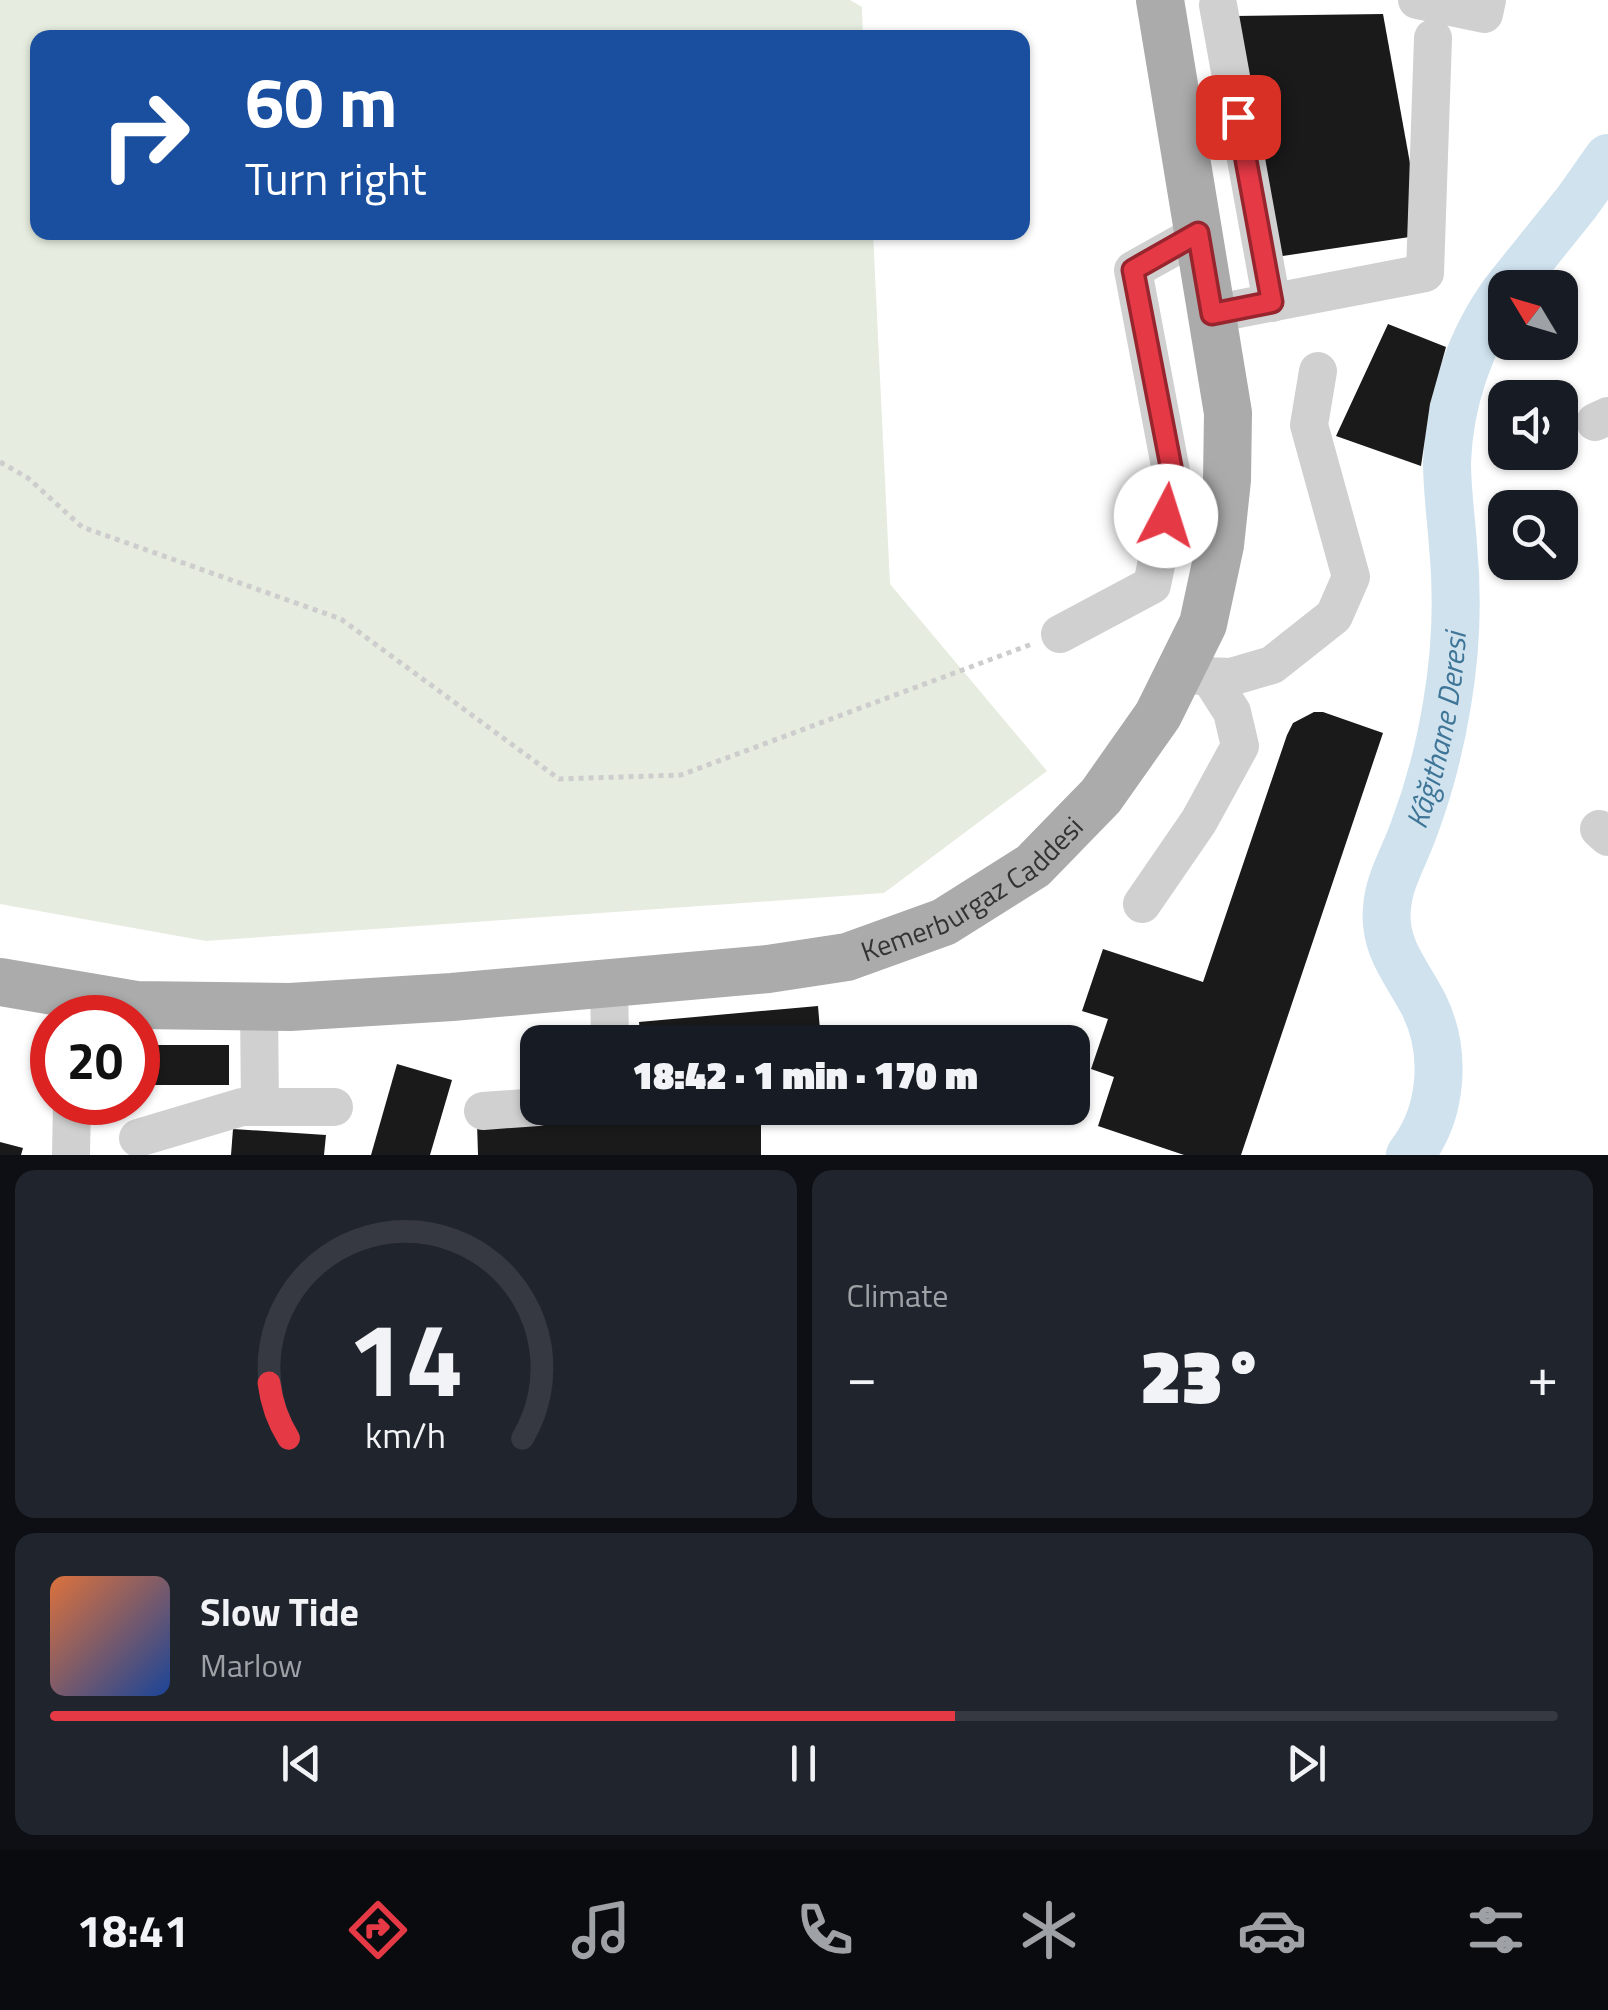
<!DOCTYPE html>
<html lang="en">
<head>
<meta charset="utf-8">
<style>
	:root { --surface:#171b24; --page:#20242c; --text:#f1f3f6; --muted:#9ea1a6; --line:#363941; --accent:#e63946 }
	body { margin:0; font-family:"Titillium Web",sans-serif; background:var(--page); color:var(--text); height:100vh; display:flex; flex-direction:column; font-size:38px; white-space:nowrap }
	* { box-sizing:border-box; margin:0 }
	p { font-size:32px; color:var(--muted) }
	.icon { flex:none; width:55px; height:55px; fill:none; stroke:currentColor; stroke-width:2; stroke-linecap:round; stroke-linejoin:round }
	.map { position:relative; height:1155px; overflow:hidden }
	.details { display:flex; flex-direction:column; gap:15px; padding:15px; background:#0d0f14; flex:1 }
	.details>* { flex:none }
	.banner { position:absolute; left:30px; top:30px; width:1000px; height:210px; border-radius:20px; box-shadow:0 2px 8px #0004; background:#1a4fa0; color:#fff; overflow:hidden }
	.needle { width:65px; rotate:308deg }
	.fabs { position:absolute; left:1488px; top:270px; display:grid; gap:20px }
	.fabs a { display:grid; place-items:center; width:90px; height:90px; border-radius:20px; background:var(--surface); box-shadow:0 2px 8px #0004; font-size:50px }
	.speed { position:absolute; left:30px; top:995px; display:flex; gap:20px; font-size:50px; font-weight:700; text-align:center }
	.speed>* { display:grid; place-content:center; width:130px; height:130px; border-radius:50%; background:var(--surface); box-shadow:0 2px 8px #0004; line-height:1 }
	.speed .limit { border:15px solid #d22; background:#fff; color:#111 }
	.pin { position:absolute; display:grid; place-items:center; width:85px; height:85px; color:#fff; margin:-42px; border-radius:20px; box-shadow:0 5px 15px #0006 }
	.me { position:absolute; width:110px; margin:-55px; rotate:5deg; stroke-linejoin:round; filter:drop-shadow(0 0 8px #0008) }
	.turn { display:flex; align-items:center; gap:35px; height:210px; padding:0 50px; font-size:45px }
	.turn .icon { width:130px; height:130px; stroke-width:2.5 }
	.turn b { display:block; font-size:70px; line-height:85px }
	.big { font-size:75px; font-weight:800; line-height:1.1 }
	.details .card { flex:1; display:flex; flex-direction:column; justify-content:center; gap:15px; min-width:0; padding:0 35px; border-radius:20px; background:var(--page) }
	.details .dial { align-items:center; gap:0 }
	.dial svg { height:260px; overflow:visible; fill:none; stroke:var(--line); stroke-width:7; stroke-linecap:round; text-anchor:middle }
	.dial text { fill:var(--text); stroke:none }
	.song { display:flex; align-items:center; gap:30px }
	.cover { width:120px; height:120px; border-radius:15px; background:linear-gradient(135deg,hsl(20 70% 55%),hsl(220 70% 35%)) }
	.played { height:10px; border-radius:5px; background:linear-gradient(90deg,var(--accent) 60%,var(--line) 60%) }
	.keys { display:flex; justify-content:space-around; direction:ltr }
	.heat { display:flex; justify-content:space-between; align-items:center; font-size:55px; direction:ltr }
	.details .tiles { flex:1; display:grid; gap:15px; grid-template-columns:1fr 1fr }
	.card:last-child { grid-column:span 2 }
	.trip { position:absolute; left:520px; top:1025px; width:570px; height:100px; border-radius:20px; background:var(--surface); box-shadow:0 2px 8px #0004; font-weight:800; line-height:100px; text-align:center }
	.tabs { display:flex; height:160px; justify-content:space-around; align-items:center; background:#090b0e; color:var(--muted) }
	.tabs .icon { width:70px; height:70px }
	.tabs .on { color:var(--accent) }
	.tabs b { font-size:45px; color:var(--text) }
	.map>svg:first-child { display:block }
	.green { fill:#e6ecdf }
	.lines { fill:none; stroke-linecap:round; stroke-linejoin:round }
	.river { stroke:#cfe2ee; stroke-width:48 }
	.building { fill:#1a1a1a }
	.path { stroke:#cdcdcd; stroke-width:5; stroke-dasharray:5 5; stroke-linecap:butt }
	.minor { stroke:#d0d0d0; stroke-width:38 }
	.major { stroke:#ababab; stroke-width:48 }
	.route-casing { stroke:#96252e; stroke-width:25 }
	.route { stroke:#e63946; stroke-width:18 }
	.labels { text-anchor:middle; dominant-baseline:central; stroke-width:10; stroke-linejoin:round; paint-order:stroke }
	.street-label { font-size:28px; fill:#333; stroke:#fff }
	.water-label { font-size:30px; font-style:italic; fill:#3f7597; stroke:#fff }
</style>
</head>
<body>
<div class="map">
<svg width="1608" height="1155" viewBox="0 0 1608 1155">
	<rect width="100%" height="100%" fill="#fff"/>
	<path class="green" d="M0,0H850L862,7L863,38H38V232L873,233L890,584L1047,771L884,893L206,941L0,904Z"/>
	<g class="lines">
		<g class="river">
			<path d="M1508,288L1577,202L1608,158"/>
			<path id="s1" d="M1410,1155C1443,1113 1447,1052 1424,1005C1407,972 1383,947 1387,908C1389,880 1405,855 1414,829C1429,789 1440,747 1447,704C1456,652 1458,598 1453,545C1451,517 1447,490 1447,462C1449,402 1470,340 1505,292"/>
		</g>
	</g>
	<g class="building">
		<path d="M1383,14L1423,235L1276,257L1235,16Z"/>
		<path d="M1388,324L1446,347L1430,404L1421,466L1336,436Z"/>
		<path d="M1314,712H1323L1383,733L1241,1155H1184L1098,1126L1114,1077L1091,1069L1108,1019L1082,1011L1103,949L1203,982L1287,735L1293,723Z"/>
		<path d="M818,1006L821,1042H641L639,1022Z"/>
		<rect x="138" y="1045" width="91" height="40"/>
		<path d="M397,1064L452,1080L430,1155H371Z"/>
		<path d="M761,1119V1155H478L477,1122Z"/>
		<path d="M233,1129L326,1135L324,1155H231Z"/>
		<path d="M0,1142L23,1148L21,1155H0Z"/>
	</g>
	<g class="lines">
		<path class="path" d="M0,462L28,478L82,527L341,619L559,779L681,775L1032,644"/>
		<g class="minor">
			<path d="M1417,0L1484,14L1487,0"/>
			<path d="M1218,5L1272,303"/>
			<path d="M1212,314L1425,273L1433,38"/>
			<path d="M1595,422L1608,416"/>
			<path d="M1060,634L1152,585L1173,482L1133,270L1199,233"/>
			<path d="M1178,675L1231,677L1272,665L1334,616L1351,577L1309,425L1318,371"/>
			<path d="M1599,829L1608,837"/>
			<path d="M1142,904L1199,821L1240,746L1232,712L1209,676"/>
			<path d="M609,983L610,1042"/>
			<path d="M259,1007L260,1107"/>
			<path d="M483,1111L538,1107"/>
			<path d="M138,1138L242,1107H334"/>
			<path d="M71,1155L72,1102"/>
		</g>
		<path class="major" id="s2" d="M0,982L136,1005L290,1007L452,997L768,969L847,957L944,922L1033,866L1101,796L1158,715L1203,624L1220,545L1227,480L1228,413L1160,0"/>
	</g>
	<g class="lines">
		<defs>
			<path id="route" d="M1166,516L1174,482L1133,270L1198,233L1212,314L1272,302L1238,117"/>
		</defs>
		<use href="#route" class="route-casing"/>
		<use href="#route" class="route"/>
	</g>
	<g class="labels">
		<g class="street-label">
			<text stroke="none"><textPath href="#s2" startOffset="995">Kemerburgaz Caddesi</textPath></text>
		</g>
		<g class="water-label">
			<text stroke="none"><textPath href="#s1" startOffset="450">Kâğıthane Deresi</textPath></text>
		</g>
	</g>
</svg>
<div class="fabs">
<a><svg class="needle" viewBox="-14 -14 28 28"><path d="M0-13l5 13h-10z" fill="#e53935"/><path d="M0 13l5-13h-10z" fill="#9ea1a6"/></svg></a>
<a><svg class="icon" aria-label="sound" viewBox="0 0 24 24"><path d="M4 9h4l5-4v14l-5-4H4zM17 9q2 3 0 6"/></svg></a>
<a><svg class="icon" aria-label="search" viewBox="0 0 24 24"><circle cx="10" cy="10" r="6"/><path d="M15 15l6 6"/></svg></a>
</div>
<div class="speed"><div class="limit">20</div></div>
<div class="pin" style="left:1238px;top:117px;background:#d93025"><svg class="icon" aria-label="arrive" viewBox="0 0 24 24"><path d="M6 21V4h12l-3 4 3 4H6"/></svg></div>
<svg class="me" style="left:1166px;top:516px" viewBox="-20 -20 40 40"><circle r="19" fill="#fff"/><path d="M0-13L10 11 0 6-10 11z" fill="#e63946"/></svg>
<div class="trip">18:42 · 1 min · 170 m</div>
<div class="banner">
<div class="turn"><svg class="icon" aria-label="right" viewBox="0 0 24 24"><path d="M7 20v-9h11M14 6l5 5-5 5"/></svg><div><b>60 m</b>Turn right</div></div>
</div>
</div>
<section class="details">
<div class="tiles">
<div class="card dial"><svg viewBox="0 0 100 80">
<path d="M14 69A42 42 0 1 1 86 69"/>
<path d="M14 69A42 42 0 0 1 8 52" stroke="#e63946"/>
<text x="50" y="56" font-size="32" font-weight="700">14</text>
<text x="50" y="72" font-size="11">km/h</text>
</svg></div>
<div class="card"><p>Climate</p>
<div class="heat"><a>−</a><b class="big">23°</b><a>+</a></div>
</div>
<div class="card">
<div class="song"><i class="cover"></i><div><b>Slow Tide</b><p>Marlow</p></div></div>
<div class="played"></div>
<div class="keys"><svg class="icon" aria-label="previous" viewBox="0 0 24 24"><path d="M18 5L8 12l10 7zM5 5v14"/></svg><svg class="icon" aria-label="pause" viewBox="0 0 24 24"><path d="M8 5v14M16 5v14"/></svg><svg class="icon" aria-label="next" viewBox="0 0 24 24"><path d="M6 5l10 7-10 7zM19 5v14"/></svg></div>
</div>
</div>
</section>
<nav class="tabs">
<b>18:41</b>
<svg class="icon on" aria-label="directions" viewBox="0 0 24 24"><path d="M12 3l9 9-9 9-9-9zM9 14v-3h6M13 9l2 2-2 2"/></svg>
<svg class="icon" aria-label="music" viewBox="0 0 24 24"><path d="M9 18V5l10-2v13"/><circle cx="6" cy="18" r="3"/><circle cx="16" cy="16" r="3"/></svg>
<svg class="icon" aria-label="phone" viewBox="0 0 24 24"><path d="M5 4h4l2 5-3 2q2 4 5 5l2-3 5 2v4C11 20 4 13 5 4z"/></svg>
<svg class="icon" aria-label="climate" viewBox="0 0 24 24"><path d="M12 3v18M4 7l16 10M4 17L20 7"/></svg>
<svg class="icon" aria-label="car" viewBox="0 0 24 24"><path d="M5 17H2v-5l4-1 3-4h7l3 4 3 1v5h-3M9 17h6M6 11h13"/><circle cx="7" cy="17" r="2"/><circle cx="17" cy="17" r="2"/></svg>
<svg class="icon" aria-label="filters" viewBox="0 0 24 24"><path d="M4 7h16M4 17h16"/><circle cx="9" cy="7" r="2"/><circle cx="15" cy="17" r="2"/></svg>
</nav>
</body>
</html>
